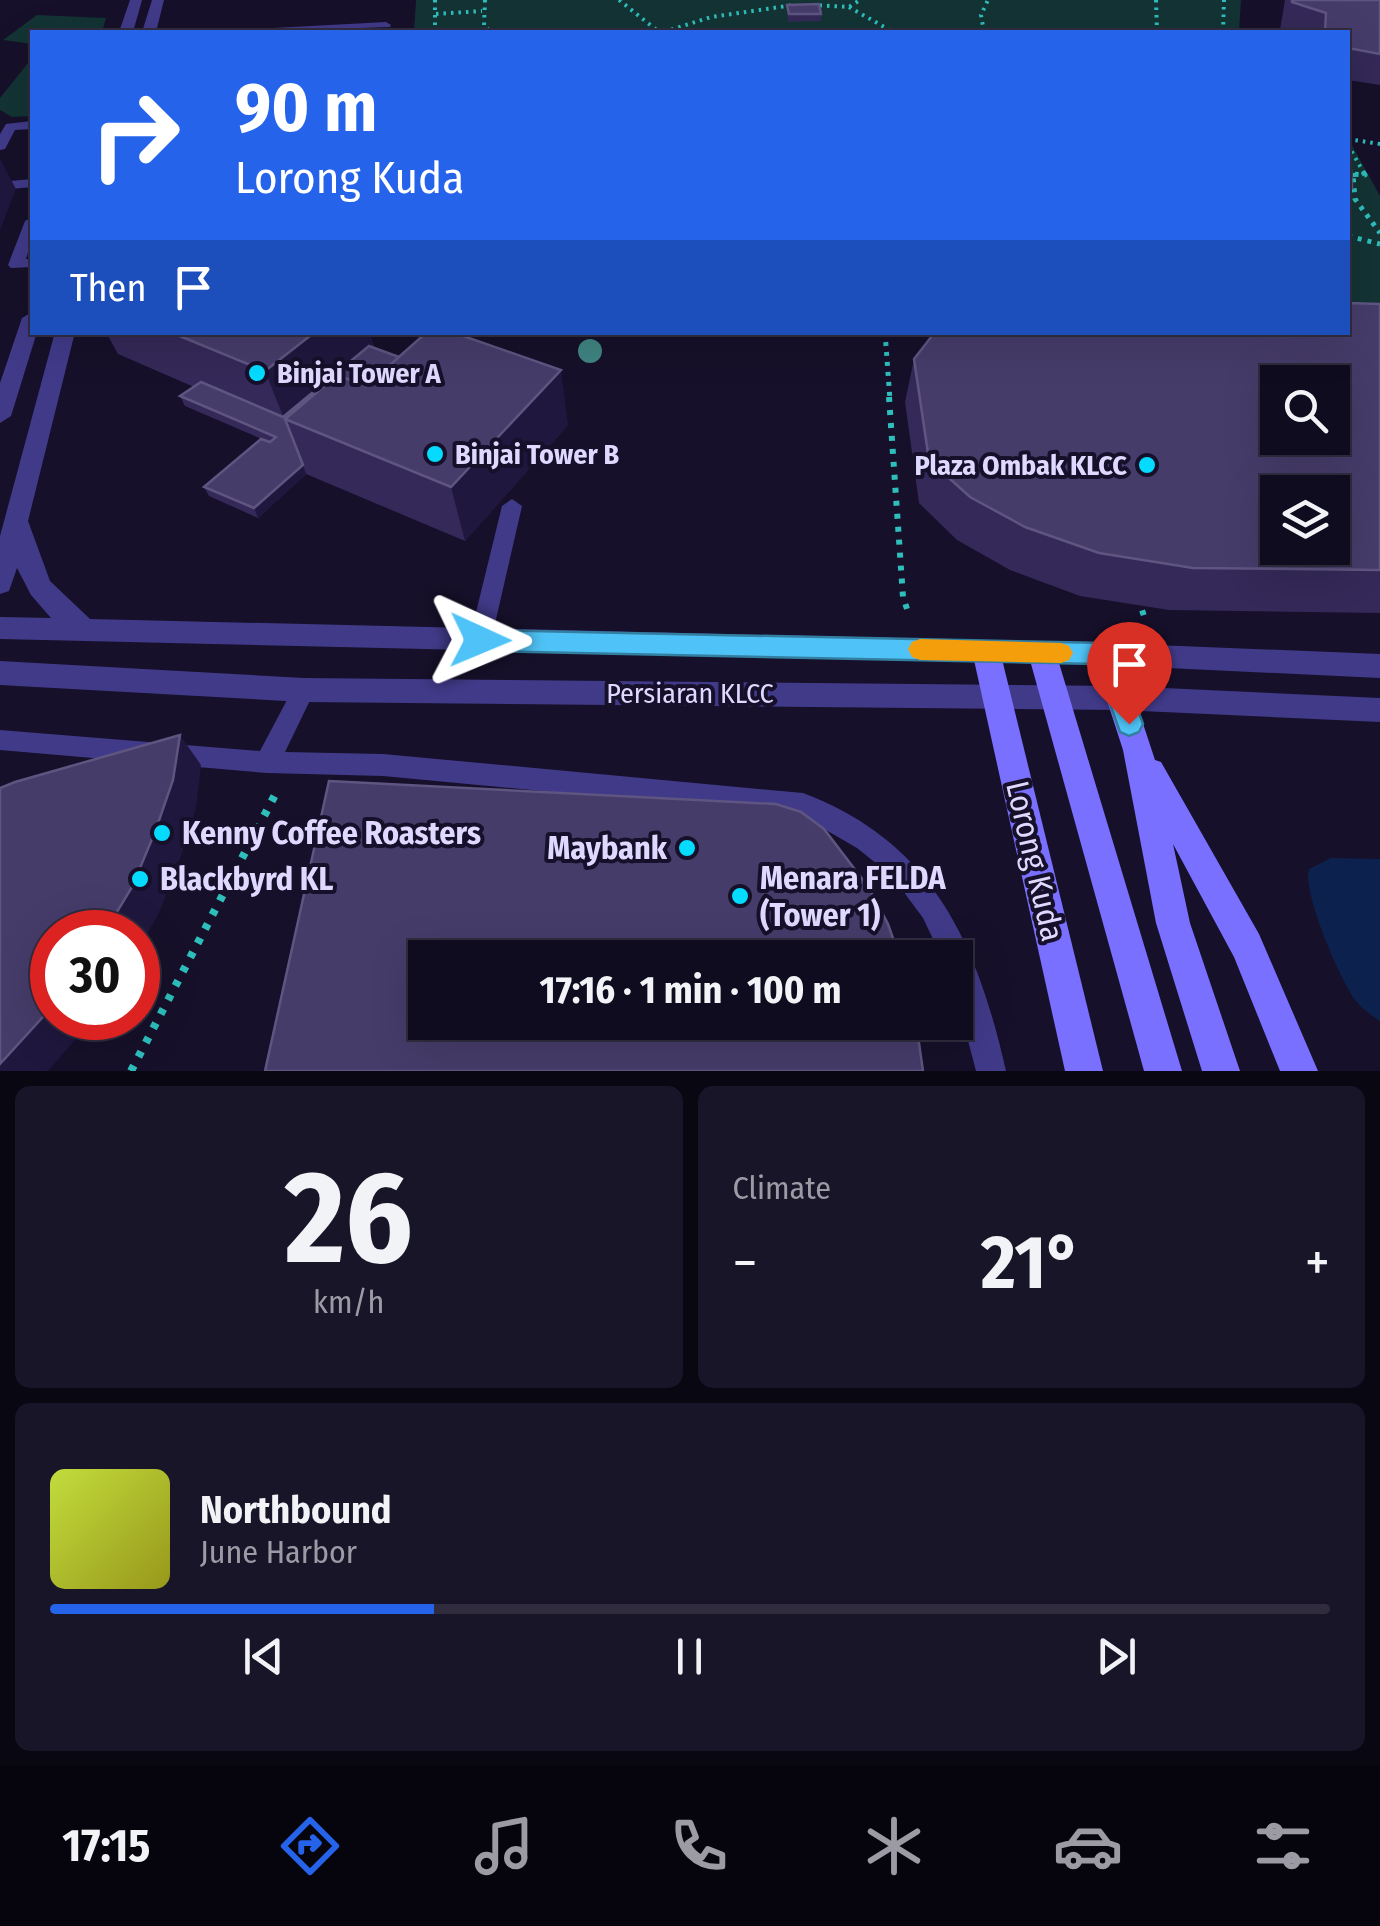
<!DOCTYPE html>
<html lang="en">
<head>
<meta charset="utf-8">
<style>
	:root { --surface:#100c20; --page:#191529; --text:#f1f3f6; --muted:#9c9ba5; --line:#302c3e; --accent:#2563eb }
	body { margin:0; font-family:"Fira Sans Condensed",sans-serif; background:var(--page); color:var(--text); height:100vh; display:flex; flex-direction:column; font-size:38px; white-space:nowrap }
	* { box-sizing:border-box; margin:0 }
	p { font-size:32px; color:var(--muted) }
	.icon { flex:none; width:55px; height:55px; fill:none; stroke:currentColor; stroke-width:2; stroke-linecap:round; stroke-linejoin:round }
	.map { position:relative; height:1071px; overflow:hidden }
	.drawer { display:flex; flex-direction:column; gap:15px; padding:15px; background:#090712; flex:1 }
	.drawer>* { flex:none }
	.top-card { position:absolute; left:30px; top:30px; width:1320px; height:305px; border-radius:0px; box-shadow:0 10px 40px #0002,0 0 0 2px var(--line); background:#2563eb; color:#fff; overflow:hidden }
	.buttons { position:absolute; left:1260px; top:365px; display:grid; gap:20px }
	.buttons a { display:grid; place-items:center; width:90px; height:90px; border-radius:0px; background:var(--surface); box-shadow:0 10px 40px #0002,0 0 0 2px var(--line); font-size:50px }
	.speed { position:absolute; left:30px; top:910px; display:flex; gap:20px; font-size:50px; font-weight:700; text-align:center }
	.speed>* { display:grid; place-content:center; width:130px; height:130px; border-radius:50%; background:var(--surface); box-shadow:0 10px 40px #0002,0 0 0 2px var(--line); line-height:1 }
	.speed .limit { border:15px solid #d22; background:#fff; color:#111 }
	.pin { position:absolute; display:grid; place-items:center; width:85px; height:85px; color:#fff; margin:-102px -42px; border-radius:50% 50% 50% 0; rotate:-45deg; box-shadow:0 0 10px #0007 }
	.pin .icon { rotate:45deg }
	.me { position:absolute; width:110px; margin:-55px; rotate:91deg; stroke-linejoin:round; filter:drop-shadow(0 0 8px #0008) }
	.turn { display:flex; align-items:center; gap:35px; height:210px; padding:0 40px; font-size:45px }
	.turn .icon { width:130px; height:130px; stroke-width:2.5 }
	.turn b { display:block; font-size:70px; line-height:85px }
	.then { display:flex; align-items:center; height:95px; padding:0 40px; background:#0003; gap:20px; font-size:38px }
	.big { font-size:75px; font-weight:700; line-height:1.1 }
	.drawer .widget { flex:1; display:flex; flex-direction:column; justify-content:center; gap:15px; min-width:0; padding:0 35px; border-radius:15px; background:var(--page) }
	.drawer .dial { align-items:center; gap:0 }
	.dial b { font-size:130px; line-height:1 }
	.song { display:flex; align-items:center; gap:30px }
	.cover { width:120px; height:120px; border-radius:15px; background:linear-gradient(135deg,hsl(70 70% 55%),hsl(60 70% 35%)) }
	.played { height:10px; border-radius:5px; background:linear-gradient(90deg,var(--accent) 30%,var(--line) 30%) }
	.keys { display:flex; justify-content:space-around; direction:ltr }
	.heat { display:flex; justify-content:space-between; align-items:center; font-size:55px; direction:ltr }
	.drawer .tiles { flex:1; display:grid; gap:15px; grid-template-columns:1fr 1fr }
	.widget:last-child { grid-column:span 2 }
	.trip { position:absolute; left:408px; top:940px; width:565px; height:100px; border-radius:0px; background:var(--surface); box-shadow:0 10px 40px #0002,0 0 0 2px var(--line); font-weight:700; line-height:100px; text-align:center }
	.menu { display:flex; height:160px; justify-content:space-around; align-items:center; background:#06050d; color:var(--muted) }
	.menu .icon { width:70px; height:70px }
	.menu .on { color:var(--accent) }
	.menu b { font-size:45px; color:var(--text) }
	.map>svg:first-child { display:block }
	.green { fill:#133334 }
	.water { fill:#0c214d }
	.lines { fill:none; stroke-linecap:round; stroke-linejoin:round }
	.path-far3 { stroke:#2ebebc; stroke-width:4; stroke-dasharray:2.5 5; stroke-linecap:butt }
	.path-far2 { stroke:#2ebebc; stroke-width:5; stroke-dasharray:4 6; stroke-linecap:butt }
	.path-far1 { stroke:#2ebebc; stroke-width:6; stroke-dasharray:5 8; stroke-linecap:butt }
	.path { stroke:#2ebebc; stroke-width:8; stroke-dasharray:6 10; stroke-linecap:butt }
	.lane { fill:#413a89; fill-rule:evenodd }
	.street { fill:#413a89; fill-rule:evenodd }
	.secondary { fill:#7a70ff; fill-rule:evenodd }
	.tree { fill:#3f8481 }
	.wall { fill:#342958 }
	.shaded-wall { fill:#20173e }
	.building { fill:#463c6a; stroke:#5e5581; stroke-width:2.5; fill-rule:evenodd }
	.route { fill:#4fc3f7; stroke:#337fa1; stroke-width:2.5 }
	.slow { fill:#f59e0b }
	.poi-dot { fill:#05daff; stroke:#16102a; stroke-width:4 }
	.labels { text-anchor:middle; dominant-baseline:central; stroke-width:8; stroke-linejoin:round; paint-order:stroke }
	.poi-label { font-size:28px; font-weight:bold; fill:#dfd9ff; stroke:#16102a; text-anchor:start }
	.street-label { font-size:28px; fill:#dfd9ff; stroke:#16102a }
	.near-poi-label { font-size:32px; font-weight:bold; fill:#dfd9ff; stroke:#16102a; text-anchor:start }
	.near-street-label { font-size:32px; fill:#dfd9ff; stroke:#16102a }
</style>
</head>
<body>
<div class="map">
<svg width="1380" height="1071" viewBox="0 0 1380 1071">
	<rect width="100%" height="100%" fill="#16102a"/>
	<g class="green">
		<path d="M416,0H1241L1239,32H414Z"/>
		<path d="M37,15L106,18L102,32H32V44L3,40Z"/>
		<path d="M32,58V116L12,117L0,110V98Z"/>
		<path d="M1348,138L1380,196V306H1348Z"/>
	</g>
	<path class="water" d="M1331,858L1380,859V1021C1371,1015 1362,1009 1356,1001C1340,980 1302,892 1309,869Z"/>
	<g class="lines">
		<g class="path-far3">
			<path d="M435,0V32"/>
			<path d="M485,0L484,26L491,32"/>
			<path d="M619,0L659,32"/>
			<path d="M1156,0L1157,32"/>
			<path d="M812,5L849,7L860,0"/>
			<path d="M849,7L893,32"/>
			<path d="M436,14L482,11"/>
			<path d="M664,32L711,17L794,5"/>
			<path d="M984,32L981,15L988,0"/>
			<path d="M1223,32L1224,0"/>
			<path d="M1348,139L1380,144"/>
			<path d="M1348,145L1365,175"/>
			<path d="M1353,175H1360"/>
		</g>
		<g class="path-far2">
			<path d="M1363,172L1365,175L1353,174L1355,199L1380,233"/>
			<path d="M1348,236L1380,244"/>
			<path d="M885,332L890,400"/>
		</g>
		<g class="path-far1">
			<path d="M889,397L903,597L909,615"/>
			<path d="M1138,598L1144,616"/>
		</g>
		<path class="path" d="M131,1071L276,793"/>
		<g class="lane">
			<path d="M386,22L391,25L390,27L250,32L255,29Z"/>
			<path d="M32,121V129L15,130L5,149L0,150V134L6,124Z"/>
			<path d="M32,179V187L0,190V182Z"/>
			<path d="M32,217V240L26,259H32V267L11,268L8,265L25,221Z"/>
			<path d="M512,499L522,506L491,641L488,647L480,650L472,647L469,641L502,506Z"/>
			<path d="M304,680L312,683L315,690L285,752L383,754L803,793C933,842 977,943 1006,1071H976L955,991V958H942L923,918L892,876L857,848L800,815L383,776L267,773L0,750V730L260,751L296,683Z"/>
		</g>
		<g class="street">
			<path d="M130,0H142L133,32H119Z"/>
			<path d="M152,0H164L156,32H142Z"/>
			<path d="M32,312V332H37L11,416L0,423V383L22,318Z"/>
			<path d="M55,332H75L28,521L50,581L90,619L1106,643L1380,654V678L1106,665L0,639V617L51,618L31,595L17,568L9,591L0,594V536Z"/>
			<path d="M0,661L304,678L1120,686L1380,698V722L1120,710L304,702L0,685Z"/>
		</g>
		<g class="secondary">
			<path d="M986,640L996,643L1000,651L1103,1071H1065L972,651L976,643Z"/>
			<path d="M1042,642L1052,645L1056,653L1182,1071H1144L1028,653L1032,645Z"/>
			<path d="M1106,643L1116,646L1120,654L1155,760L1161,762L1259,934L1318,1071H1280L1234,957L1173,844L1190,923L1240,1071H1202L1156,923L1123,750L1092,654L1096,646Z"/>
		</g>
	</g>
	<circle class="tree" cx="590" cy="351" r="12"/>
	<g class="wall">
		<path d="M1285,0H1380V85L1348,80V32H1289L1280,30Z"/>
		<path d="M787,5L821,14V21L788,22Z"/>
		<path d="M1380,304V613L1169,610L1080,596L1010,570L957,540L919,503L905,402L914,359Z"/>
		<path d="M106,332H369L374,347L568,425L465,541L306,474L258,518L209,496L204,487L264,440L185,406L180,396L194,387L118,354Z"/>
	</g>
	<g class="shaded-wall">
		<path d="M0,159L16,189L0,230Z"/>
		<path d="M315,332H369L375,352L285,419L287,426L265,371Z"/>
		<path d="M561,370L568,425L465,541L451,487Z"/>
		<path d="M303,465L306,474L258,518L254,508Z"/>
		<path d="M180,735L201,765L196,808L180,859L159,913L138,950V932H105Z"/>
		<path d="M52,1007V1018H94L48,1071H0V1064Z"/>
	</g>
	<g class="building">
		<path d="M1292,0H1380V54L1348,48V32H1325L1326,13L1292,2Z"/>
		<path d="M819,4L821,14H789L787,5Z"/>
		<path d="M1348,169L1351,170L1352,188L1348,187Z"/>
		<path d="M1348,303L1380,304V570L1193,568L1099,553L1025,527L970,497L929,460L914,359L935,332H1348ZM1278,382H1332V438H1278ZM1278,492H1332V548H1278Z"/>
		<path d="M170,332H315L265,371Z"/>
		<path d="M427,332H452L561,370L451,487L285,419L337,375L366,386Z"/>
		<path d="M369,346L399,357L366,386L337,375L285,419L303,465L254,508L204,487L261,439L270,442L276,437L180,396L201,382L283,417Z"/>
		<path d="M180,735L173,780L155,832L132,887L105,932H52V1007L0,1064V788L15,782Z"/>
		<path d="M329,781L776,804L801,812L824,829L869,888L888,924L900,958H425V1022H916L923,1071H265Z"/>
	</g>
	<path class="route" d="M480,630L1106,643L1115,646L1118,654L1143,724L1139,732L1129,736L1120,732L1096,664L480,651L471,648L467,640L471,633Z"/>
	<path class="slow" d="M920,639L1061,643L1069,646L1073,653L1069,660L1061,663L920,660L912,657L908,649L912,642Z"/>
	<g class="poi-dot">
		<circle cx="257" cy="373" r="10"/>
		<circle cx="435" cy="454" r="10"/>
		<circle cx="1147" cy="465" r="10"/>
		<circle cx="162" cy="833" r="10"/>
		<circle cx="687" cy="848" r="10"/>
		<circle cx="140" cy="879" r="10"/>
		<circle cx="740" cy="896" r="10"/>
	</g>
	<g class="labels">
		<g class="poi-label">
			<text x="277" y="373">Binjai Tower A</text>
			<text x="455" y="454">Binjai Tower B</text>
			<text x="1127" y="465" text-anchor="end">Plaza Ombak KLCC</text>
		</g>
		<g class="street-label">
			<text x="690" y="693">Persiaran KLCC</text>
		</g>
		<g class="near-poi-label">
			<text x="182" y="833">Kenny Coffee Roasters</text>
			<text x="667" y="848" text-anchor="end">Maybank</text>
			<text x="760" y="878">Menara FELDA<tspan x="760" dy="37">(Tower 1)</tspan></text>
			<text x="160" y="879">Blackbyrd KL</text>
		</g>
		<g class="near-street-label">
			<text transform="translate(1035 861) rotate(77)">Lorong Kuda</text>
		</g>
	</g>
</svg>
<div class="buttons">
<a><svg class="icon" aria-label="search" viewBox="0 0 24 24"><circle cx="10" cy="10" r="6"/><path d="M15 15l6 6"/></svg></a>
<a><svg class="icon" aria-label="layers" viewBox="0 0 24 24"><path d="M12 4l9 5-9 5-9-5zM3 14l9 5 9-5"/></svg></a>
</div>
<div class="speed"><div class="limit">30</div></div>
<div class="pin" style="left:1129px;top:724px;background:#d93025"><svg class="icon" aria-label="arrive" viewBox="0 0 24 24"><path d="M6 21V4h12l-3 4 3 4H6"/></svg></div>
<svg class="me" style="left:480px;top:640px" viewBox="-20 -20 40 40"><path d="M0-17L14 15 0 8-14 15z" fill="#4fc3f7" stroke="#fff" stroke-width="4"/></svg>
<div class="trip">17:16 · 1 min · 100 m</div>
<div class="top-card">
<div class="turn"><svg class="icon" aria-label="right" viewBox="0 0 24 24"><path d="M7 20v-9h11M14 6l5 5-5 5"/></svg><div><b>90 m</b>Lorong Kuda</div></div>
<div class="then">Then<svg class="icon" aria-label="arrive" viewBox="0 0 24 24"><path d="M6 21V4h12l-3 4 3 4H6"/></svg></div>
</div>
</div>
<section class="drawer">
<div class="tiles">
<div class="widget dial"><b>26</b><p>km/h</p></div>
<div class="widget"><p>Climate</p>
<div class="heat"><a>−</a><b class="big">21°</b><a>+</a></div>
</div>
<div class="widget">
<div class="song"><i class="cover"></i><div><b>Northbound</b><p>June Harbor</p></div></div>
<div class="played"></div>
<div class="keys"><svg class="icon" aria-label="previous" viewBox="0 0 24 24"><path d="M18 5L8 12l10 7zM5 5v14"/></svg><svg class="icon" aria-label="pause" viewBox="0 0 24 24"><path d="M8 5v14M16 5v14"/></svg><svg class="icon" aria-label="next" viewBox="0 0 24 24"><path d="M6 5l10 7-10 7zM19 5v14"/></svg></div>
</div>
</div>
</section>
<nav class="menu">
<b>17:15</b>
<svg class="icon on" aria-label="directions" viewBox="0 0 24 24"><path d="M12 3l9 9-9 9-9-9zM9 14v-3h6M13 9l2 2-2 2"/></svg>
<svg class="icon" aria-label="music" viewBox="0 0 24 24"><path d="M9 18V5l10-2v13"/><circle cx="6" cy="18" r="3"/><circle cx="16" cy="16" r="3"/></svg>
<svg class="icon" aria-label="phone" viewBox="0 0 24 24"><path d="M5 4h4l2 5-3 2q2 4 5 5l2-3 5 2v4C11 20 4 13 5 4z"/></svg>
<svg class="icon" aria-label="climate" viewBox="0 0 24 24"><path d="M12 3v18M4 7l16 10M4 17L20 7"/></svg>
<svg class="icon" aria-label="car" viewBox="0 0 24 24"><path d="M5 17H2v-5l4-1 3-4h7l3 4 3 1v5h-3M9 17h6M6 11h13"/><circle cx="7" cy="17" r="2"/><circle cx="17" cy="17" r="2"/></svg>
<svg class="icon" aria-label="filters" viewBox="0 0 24 24"><path d="M4 7h16M4 17h16"/><circle cx="9" cy="7" r="2"/><circle cx="15" cy="17" r="2"/></svg>
</nav>
</body>
</html>
